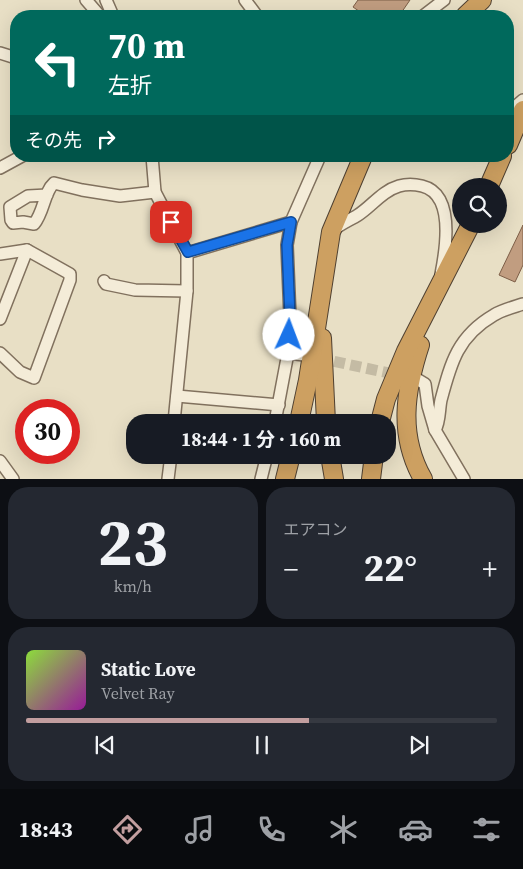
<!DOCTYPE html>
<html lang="ja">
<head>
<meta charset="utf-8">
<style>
	:root { --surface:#171b24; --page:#242831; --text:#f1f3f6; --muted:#9ea1a6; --line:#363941; --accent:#c29e9f }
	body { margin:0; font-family:"Source Serif 4","Noto Sans JP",serif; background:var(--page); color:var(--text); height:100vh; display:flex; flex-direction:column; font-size:19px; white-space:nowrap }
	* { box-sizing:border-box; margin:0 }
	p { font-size:16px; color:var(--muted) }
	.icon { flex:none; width:28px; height:28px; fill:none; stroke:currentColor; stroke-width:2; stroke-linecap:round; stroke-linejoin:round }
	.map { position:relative; height:479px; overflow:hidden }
	.side { display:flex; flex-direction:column; gap:8px; padding:8px; background:#0d0f14; flex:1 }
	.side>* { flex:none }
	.hud { position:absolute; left:10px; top:10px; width:504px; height:152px; border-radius:20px; box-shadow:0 5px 20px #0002; background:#00695c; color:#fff; overflow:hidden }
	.fabs { position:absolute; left:452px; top:178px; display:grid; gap:10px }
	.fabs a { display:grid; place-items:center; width:55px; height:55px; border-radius:50%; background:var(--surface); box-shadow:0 5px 20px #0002; font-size:25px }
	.speed { position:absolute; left:15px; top:399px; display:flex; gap:10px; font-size:25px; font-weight:700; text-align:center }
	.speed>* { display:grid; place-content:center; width:65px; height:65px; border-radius:50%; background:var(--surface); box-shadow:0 5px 20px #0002; line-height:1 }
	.speed .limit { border:8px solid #d22; background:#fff; color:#111 }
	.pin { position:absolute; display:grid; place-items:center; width:42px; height:42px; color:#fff; margin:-21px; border-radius:10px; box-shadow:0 2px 8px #0006 }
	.me { position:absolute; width:55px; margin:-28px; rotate:2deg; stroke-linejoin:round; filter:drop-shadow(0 0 4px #0008) }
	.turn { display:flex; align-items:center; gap:18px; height:105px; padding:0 15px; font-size:22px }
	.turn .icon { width:65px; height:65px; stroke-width:2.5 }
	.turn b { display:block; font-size:35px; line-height:42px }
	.then { display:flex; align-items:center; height:48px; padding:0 15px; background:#0003; gap:10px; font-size:19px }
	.big { font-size:38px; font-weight:700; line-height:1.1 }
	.side .card { flex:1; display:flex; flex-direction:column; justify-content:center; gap:8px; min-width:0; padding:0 18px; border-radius:20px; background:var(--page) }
	.side .dial { align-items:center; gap:0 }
	.dial b { font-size:65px; line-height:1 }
	.song { display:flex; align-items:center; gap:15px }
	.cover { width:60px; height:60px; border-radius:8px; background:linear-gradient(135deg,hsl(90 70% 55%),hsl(300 70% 35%)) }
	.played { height:5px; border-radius:2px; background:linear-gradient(90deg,var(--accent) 60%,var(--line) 60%) }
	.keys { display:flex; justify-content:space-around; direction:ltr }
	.heat { display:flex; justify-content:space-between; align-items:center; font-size:28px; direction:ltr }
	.side .tiles { flex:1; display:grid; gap:8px; grid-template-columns:1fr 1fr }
	.card:last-child { grid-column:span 2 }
	.trip { position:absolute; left:126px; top:414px; width:270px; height:50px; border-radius:20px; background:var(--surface); box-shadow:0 5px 20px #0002; font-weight:700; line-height:50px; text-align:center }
	.tabs { display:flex; height:80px; justify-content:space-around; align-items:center; background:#090b0e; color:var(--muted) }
	.tabs .icon { width:35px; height:35px }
	.tabs .active { color:var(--accent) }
	.tabs b { font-size:22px; color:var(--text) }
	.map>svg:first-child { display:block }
	.building { fill:#c19d80; stroke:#7d5e47 }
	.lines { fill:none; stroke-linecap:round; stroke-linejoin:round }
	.minor-tunnel { stroke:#c4bba4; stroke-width:11; stroke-dasharray:11 5.5; stroke-linecap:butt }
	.minor-casing { stroke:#81715e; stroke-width:14 }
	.highway-casing { stroke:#4f4031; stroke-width:20 }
	.minor { stroke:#f4ecd8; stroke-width:11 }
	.highway { stroke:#cda061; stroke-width:18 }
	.route-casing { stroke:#114b97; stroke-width:12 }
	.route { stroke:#1a73e8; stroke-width:9 }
</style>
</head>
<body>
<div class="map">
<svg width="523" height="479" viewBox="0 0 523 479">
	<rect width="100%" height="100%" fill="#e8dfc5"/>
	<g class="building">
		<path d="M358,0H410L399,16H366L353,7Z"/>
		<path d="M523,225V265L515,282L499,275Z"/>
	</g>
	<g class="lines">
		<path class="minor-tunnel" d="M318,358L403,376"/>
		<defs>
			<g id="minor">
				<path d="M86,0L100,16"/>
				<path d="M106,0L113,16"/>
				<path d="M245,0L257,16"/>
				<path d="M423,16L444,0"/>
				<path d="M0,53L16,58"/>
				<path d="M508,113L523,100"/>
				<path d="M152,156L155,192L187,253V291L174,422"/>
				<path d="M0,168L22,156"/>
				<path d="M47,195L28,196L10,207L11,220L13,223L23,222L34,224C44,212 44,192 54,183L82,190L120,196L155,192"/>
				<path d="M332,231C340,224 350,220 358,215C372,206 382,191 399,186C406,184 414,184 422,186C455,194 446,249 441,274"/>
				<path d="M187,253L291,222"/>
				<path d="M0,254L27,250L70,274V280L34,378L20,372L0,353"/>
				<path d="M104,281L106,284L135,290L187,291"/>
				<path d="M0,319L27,250"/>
				<path d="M288,353L304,355"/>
				<path d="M415,378L425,384L428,406L435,430"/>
				<path d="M177,396L279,405"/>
				<path d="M275,422L288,353L290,317L287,245L291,222L320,156"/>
				<path d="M0,461L13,479"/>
				<path d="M168,479L171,455"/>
				<path d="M261,479L267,455"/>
				<path d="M464,479L435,430C440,422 439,409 441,400C451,362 458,336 494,315C502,310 514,307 523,304"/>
			</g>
			<g id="highway">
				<path d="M465,16L482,0"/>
				<path d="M508,145L523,110"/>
				<path d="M489,186L502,156"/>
				<path d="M322,338L326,422"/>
				<path d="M420,345C405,391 398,435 423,479"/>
				<path d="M299,422L308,380L331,232L363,156"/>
				<path d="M380,422L386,399L406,351L471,224"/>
				<path d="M330,455L334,479"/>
				<path d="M285,479L291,455"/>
				<path d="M371,479L374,455"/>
			</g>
		</defs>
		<use href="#minor" class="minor-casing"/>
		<use href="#highway" class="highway-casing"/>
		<use href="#minor" class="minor"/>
		<use href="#highway" class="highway"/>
	</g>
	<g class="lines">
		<defs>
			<path id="route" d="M171,222L188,252L291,222L287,245L290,317L289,335"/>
		</defs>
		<use href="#route" class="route-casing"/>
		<use href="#route" class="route"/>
	</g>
</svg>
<div class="fabs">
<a><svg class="icon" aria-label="search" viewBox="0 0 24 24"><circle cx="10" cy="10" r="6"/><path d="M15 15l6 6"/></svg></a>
</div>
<div class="speed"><div class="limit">30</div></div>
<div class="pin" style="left:171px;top:222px;background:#d93025"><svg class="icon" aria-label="arrive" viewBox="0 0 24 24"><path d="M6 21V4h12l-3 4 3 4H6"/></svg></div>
<svg class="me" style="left:289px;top:335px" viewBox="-20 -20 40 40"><circle r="19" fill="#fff"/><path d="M0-13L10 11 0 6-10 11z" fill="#1a73e8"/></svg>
<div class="trip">18:44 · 1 分 · 160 m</div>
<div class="hud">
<div class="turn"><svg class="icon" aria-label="left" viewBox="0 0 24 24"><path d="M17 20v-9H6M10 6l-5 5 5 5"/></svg><div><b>70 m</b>左折</div></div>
<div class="then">その先<svg class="icon" aria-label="right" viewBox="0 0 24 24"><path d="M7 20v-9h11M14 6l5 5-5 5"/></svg></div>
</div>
</div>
<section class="side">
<div class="tiles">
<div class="card dial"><b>23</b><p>km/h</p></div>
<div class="card"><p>エアコン</p>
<div class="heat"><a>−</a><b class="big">22°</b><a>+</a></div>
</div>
<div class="card">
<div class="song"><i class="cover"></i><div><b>Static Love</b><p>Velvet Ray</p></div></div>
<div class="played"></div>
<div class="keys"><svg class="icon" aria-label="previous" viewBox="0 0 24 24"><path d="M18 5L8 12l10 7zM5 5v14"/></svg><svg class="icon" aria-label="pause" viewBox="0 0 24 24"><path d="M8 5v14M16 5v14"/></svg><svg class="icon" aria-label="next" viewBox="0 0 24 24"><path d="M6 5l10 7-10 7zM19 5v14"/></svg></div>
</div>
</div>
</section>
<nav class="tabs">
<b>18:43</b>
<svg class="icon active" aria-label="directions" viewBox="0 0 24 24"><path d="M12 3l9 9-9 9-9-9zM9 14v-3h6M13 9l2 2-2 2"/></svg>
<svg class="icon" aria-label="music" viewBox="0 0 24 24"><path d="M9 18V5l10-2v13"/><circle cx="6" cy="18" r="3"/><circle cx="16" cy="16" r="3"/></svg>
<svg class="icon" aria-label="phone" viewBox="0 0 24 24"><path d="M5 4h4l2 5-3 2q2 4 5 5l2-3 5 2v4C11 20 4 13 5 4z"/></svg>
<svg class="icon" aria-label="climate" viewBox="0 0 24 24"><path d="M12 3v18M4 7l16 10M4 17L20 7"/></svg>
<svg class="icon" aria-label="car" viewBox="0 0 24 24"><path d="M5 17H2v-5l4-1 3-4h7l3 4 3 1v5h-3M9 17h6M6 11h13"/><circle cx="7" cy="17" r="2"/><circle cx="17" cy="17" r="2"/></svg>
<svg class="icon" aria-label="filters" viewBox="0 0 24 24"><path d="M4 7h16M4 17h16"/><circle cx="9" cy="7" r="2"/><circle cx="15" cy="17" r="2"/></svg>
</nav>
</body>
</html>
